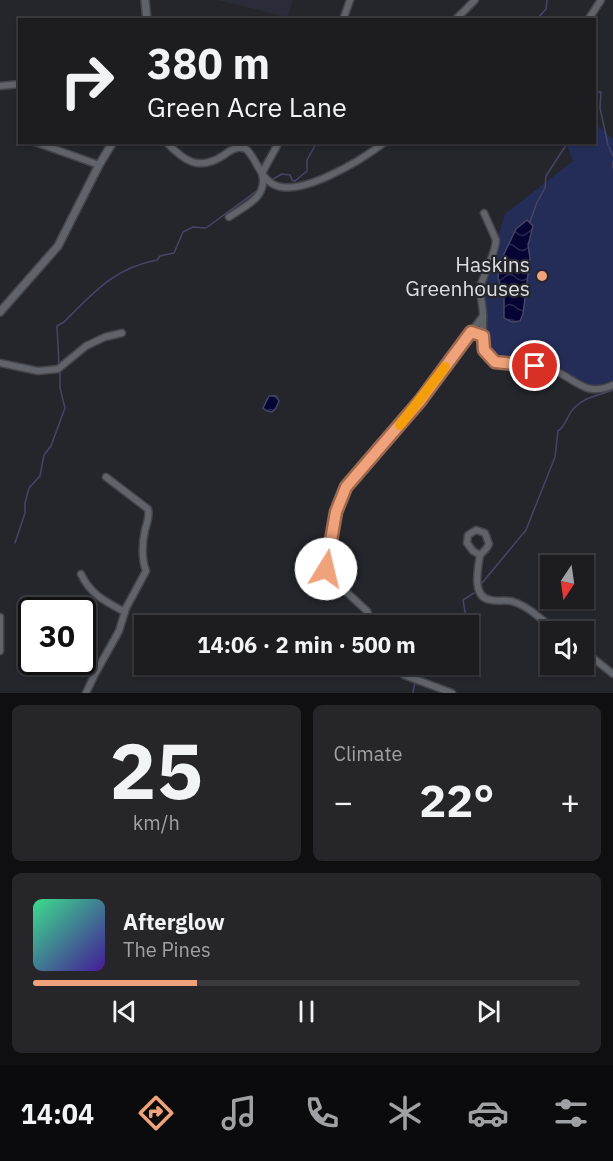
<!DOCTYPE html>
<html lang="en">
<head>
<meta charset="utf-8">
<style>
	:root { --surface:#1c1c21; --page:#25252a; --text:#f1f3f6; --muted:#a0a1a5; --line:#3a3a3f; --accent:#f0a27a }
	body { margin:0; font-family:"IBM Plex Sans",sans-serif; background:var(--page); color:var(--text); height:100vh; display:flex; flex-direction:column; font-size:22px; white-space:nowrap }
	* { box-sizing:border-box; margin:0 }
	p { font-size:20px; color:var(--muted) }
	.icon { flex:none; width:33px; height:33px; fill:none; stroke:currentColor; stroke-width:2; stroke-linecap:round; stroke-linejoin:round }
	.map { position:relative; height:693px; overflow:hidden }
	.sheet { display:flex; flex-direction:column; gap:12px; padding:12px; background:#0f0f12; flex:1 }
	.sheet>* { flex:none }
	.banner { position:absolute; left:18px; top:18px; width:578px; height:126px; border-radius:0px; box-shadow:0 2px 4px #0004,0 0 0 2px var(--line); background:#1c1c21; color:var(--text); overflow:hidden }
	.needle { width:39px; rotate:193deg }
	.buttons { position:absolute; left:540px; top:555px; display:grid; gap:12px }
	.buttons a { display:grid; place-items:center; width:54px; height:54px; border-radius:0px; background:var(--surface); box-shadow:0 2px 4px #0004,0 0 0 2px var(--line); font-size:30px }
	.speed { position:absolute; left:18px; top:597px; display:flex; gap:12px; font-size:30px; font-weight:700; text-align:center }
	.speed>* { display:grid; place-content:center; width:78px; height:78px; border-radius:50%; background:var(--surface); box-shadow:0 2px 4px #0004,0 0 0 2px var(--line); line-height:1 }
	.speed .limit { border:3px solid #111; border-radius:9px; background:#fff; color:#111 }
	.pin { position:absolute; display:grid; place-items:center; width:51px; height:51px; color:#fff; margin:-26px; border:3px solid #fff; border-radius:50%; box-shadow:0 2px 6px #0007 }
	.me { position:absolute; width:66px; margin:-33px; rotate:9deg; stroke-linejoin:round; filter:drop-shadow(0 0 4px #0008) }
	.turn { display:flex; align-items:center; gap:21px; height:126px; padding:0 30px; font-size:27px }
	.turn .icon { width:78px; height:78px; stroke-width:2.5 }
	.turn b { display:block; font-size:42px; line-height:51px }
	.big { font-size:45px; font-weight:700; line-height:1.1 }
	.sheet .tile { flex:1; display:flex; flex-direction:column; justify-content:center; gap:9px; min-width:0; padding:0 21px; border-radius:9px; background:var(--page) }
	.sheet .dial { align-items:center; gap:0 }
	.dial b { font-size:78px; line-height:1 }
	.song { display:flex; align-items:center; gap:18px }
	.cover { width:72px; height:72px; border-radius:9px; background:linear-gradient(135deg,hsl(150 70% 55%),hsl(260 70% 35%)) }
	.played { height:6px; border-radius:3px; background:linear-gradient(90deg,var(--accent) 30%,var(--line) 30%) }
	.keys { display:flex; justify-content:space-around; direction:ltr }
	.heat { display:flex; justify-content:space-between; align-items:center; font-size:33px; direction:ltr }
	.sheet .tiles { flex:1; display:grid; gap:12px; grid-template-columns:1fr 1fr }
	.tile:last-child { grid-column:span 2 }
	.trip { position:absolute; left:134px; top:615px; width:345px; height:60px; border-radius:0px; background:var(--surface); box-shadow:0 2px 4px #0004,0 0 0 2px var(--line); font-weight:700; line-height:60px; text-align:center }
	.tab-bar { display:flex; height:96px; justify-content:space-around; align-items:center; background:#0b0b0d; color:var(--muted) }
	.tab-bar .icon { width:42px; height:42px }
	.tab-bar .on { color:var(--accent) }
	.tab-bar b { font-size:27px; color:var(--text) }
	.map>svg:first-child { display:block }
	.built { fill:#2a2d39 }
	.park { fill:#242d57 }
	.water { fill:url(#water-waves); stroke:#454568; stroke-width:1.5 }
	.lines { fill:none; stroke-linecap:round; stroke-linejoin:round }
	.stream { stroke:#454568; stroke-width:1.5 }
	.minor-casing { stroke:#43454a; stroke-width:9 }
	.tertiary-casing { stroke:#43454a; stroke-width:10 }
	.minor { stroke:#61636a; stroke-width:6 }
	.tertiary { stroke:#61636a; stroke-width:7 }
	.route-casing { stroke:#9c694f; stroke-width:15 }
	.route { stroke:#f0a27a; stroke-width:10 }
	.slow { stroke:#f59e0b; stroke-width:10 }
	.poi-dot { fill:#f0a27a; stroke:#25262c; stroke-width:2 }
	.labels { text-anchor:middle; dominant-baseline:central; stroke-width:4.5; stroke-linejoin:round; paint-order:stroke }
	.poi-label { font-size:21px; fill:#dbdde1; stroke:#25262c; text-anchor:end }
</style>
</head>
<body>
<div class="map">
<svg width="613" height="693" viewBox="0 0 613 693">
	<defs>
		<pattern id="water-waves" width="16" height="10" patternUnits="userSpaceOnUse" patternTransform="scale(1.5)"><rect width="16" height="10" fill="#050434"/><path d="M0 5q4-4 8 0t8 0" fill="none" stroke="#292851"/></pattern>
	</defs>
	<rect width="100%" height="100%" fill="#25262c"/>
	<path class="built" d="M218,0H293L287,17Z"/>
	<path class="park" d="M594,123L613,139V385L596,391L550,368L490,359L483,336L481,294L505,214L573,161L566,143L594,142Z"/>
	<g class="water">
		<path d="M527,220L533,226L528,245L530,258L523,314L520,321L512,322L504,318V297L498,278L499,271L503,256L516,229Z"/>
		<path d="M269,396H276L279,401L276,408L272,412L267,411L263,408Z"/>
	</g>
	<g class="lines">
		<g class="stream">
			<path d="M536,20L546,9L547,0"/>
			<path d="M594,83L596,92L594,94"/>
			<path d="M596,92H601L600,108L608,145"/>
			<path d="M609,147L613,156"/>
			<path d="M613,162V168"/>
			<path d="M273,179L282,174L290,175L292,180L295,181L307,171V160L317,142"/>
			<path d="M530,222L537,202L545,188L546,176L568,142"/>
			<path d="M59,365L57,326L64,322C93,293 114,268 157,260L160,256L174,253L183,232L193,227L206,228L258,190"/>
			<path d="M15,543L25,513V503L29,488L40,476L44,455L51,446L65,408L60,388V373"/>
			<path d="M482,583L526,530L555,457L558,431C566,426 567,415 574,408C585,396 599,396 613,390"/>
			<path d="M456,626L466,617L463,600L474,593"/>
			<path d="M416,676L418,669L422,664"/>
			<path d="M413,693L415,682"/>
		</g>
		<defs>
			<g id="minor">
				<path d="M343,20L350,0"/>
				<path d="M455,20L475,0"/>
				<path d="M588,20L601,0"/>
				<path d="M0,86L20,84"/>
				<path d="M35,142L99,165"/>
				<path d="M166,142C184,161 199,172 224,155C232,149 237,146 246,149C256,158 259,175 271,183C297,201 363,159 385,142"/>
				<path d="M484,213L496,240C495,256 485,270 481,285C479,295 483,304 483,314C484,331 477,358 499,363C515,364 532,363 547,368C574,375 583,399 613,385"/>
				<path d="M229,217C247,205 268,197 262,173L279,142"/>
				<path d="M0,363L38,371L58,369L86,346L105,337L122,333"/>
				<path d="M480,555L486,549L489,544L485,533L476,530L468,535L467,543L473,551L480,555C478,568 471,598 491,600C499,602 506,599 514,602C530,607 544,622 557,632"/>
				<path d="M81,574C90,594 106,602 125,612"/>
				<path d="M0,617V651"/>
				<path d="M373,626L367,611L327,574L328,550L336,512L346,487L420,401L483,316"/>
				<path d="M584,651L613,674"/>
				<path d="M391,664L404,675L452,693"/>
				<path d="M86,693L95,674L119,631L126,608L146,571C141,557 142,544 145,530C147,522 150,517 148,509L106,477"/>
			</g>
			<g id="tertiary">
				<path d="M145,0L147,20"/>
				<path d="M0,312L58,246L99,165L113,142"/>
			</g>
		</defs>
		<use href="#minor" class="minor-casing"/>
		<use href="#tertiary" class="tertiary-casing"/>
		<use href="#minor" class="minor"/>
		<use href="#tertiary" class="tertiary"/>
	</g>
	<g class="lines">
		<defs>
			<path id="route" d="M326,569L336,512L346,487L420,401L471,332L483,336L484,350L495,362L535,366"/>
		</defs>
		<use href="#route" class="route-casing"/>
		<use href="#route" class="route"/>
		<path class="slow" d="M400,425L445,367"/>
	</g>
	<circle class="poi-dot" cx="542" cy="276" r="6"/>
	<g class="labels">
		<g class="poi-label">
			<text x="530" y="264">Haskins<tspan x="530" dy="24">Greenhouses</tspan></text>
		</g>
	</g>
</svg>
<div class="buttons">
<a><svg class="needle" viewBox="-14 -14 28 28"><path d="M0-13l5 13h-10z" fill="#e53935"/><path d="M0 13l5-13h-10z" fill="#a0a1a5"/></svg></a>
<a><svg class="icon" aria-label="sound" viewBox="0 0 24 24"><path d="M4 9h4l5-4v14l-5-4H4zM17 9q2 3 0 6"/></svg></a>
</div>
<div class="speed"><div class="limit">30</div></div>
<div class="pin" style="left:535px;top:366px;background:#d93025"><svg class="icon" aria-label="arrive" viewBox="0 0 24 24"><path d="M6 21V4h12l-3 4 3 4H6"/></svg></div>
<svg class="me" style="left:326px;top:569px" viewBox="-20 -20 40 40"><circle r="19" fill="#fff"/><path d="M0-13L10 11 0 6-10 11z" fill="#f0a27a"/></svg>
<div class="trip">14:06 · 2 min · 500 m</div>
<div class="banner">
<div class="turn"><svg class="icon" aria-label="right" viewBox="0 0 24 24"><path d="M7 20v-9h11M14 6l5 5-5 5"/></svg><div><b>380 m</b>Green Acre Lane</div></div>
</div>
</div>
<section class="sheet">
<div class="tiles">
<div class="tile dial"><b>25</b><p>km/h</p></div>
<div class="tile"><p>Climate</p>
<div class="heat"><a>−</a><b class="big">22°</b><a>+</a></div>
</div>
<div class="tile">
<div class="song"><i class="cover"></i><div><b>Afterglow</b><p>The Pines</p></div></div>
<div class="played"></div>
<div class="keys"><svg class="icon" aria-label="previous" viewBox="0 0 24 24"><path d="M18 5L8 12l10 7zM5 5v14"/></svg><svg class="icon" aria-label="pause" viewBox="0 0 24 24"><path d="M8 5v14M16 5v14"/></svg><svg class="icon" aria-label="next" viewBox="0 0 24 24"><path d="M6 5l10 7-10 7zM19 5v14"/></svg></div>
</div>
</div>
</section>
<nav class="tab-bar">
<b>14:04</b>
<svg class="icon on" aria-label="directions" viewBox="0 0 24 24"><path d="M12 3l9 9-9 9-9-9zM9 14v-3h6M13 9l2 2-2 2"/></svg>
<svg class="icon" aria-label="music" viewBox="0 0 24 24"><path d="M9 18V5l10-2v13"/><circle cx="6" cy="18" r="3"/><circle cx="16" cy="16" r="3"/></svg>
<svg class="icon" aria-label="phone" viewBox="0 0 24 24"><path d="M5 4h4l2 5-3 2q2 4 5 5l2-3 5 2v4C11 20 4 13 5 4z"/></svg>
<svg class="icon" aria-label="climate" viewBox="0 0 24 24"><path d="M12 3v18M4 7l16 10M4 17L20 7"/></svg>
<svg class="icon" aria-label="car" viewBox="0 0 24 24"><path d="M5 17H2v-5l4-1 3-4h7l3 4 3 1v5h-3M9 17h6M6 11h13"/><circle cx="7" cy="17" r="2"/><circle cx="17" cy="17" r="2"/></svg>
<svg class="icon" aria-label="filters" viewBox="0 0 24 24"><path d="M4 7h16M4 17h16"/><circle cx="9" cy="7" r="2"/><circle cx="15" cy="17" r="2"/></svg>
</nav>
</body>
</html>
